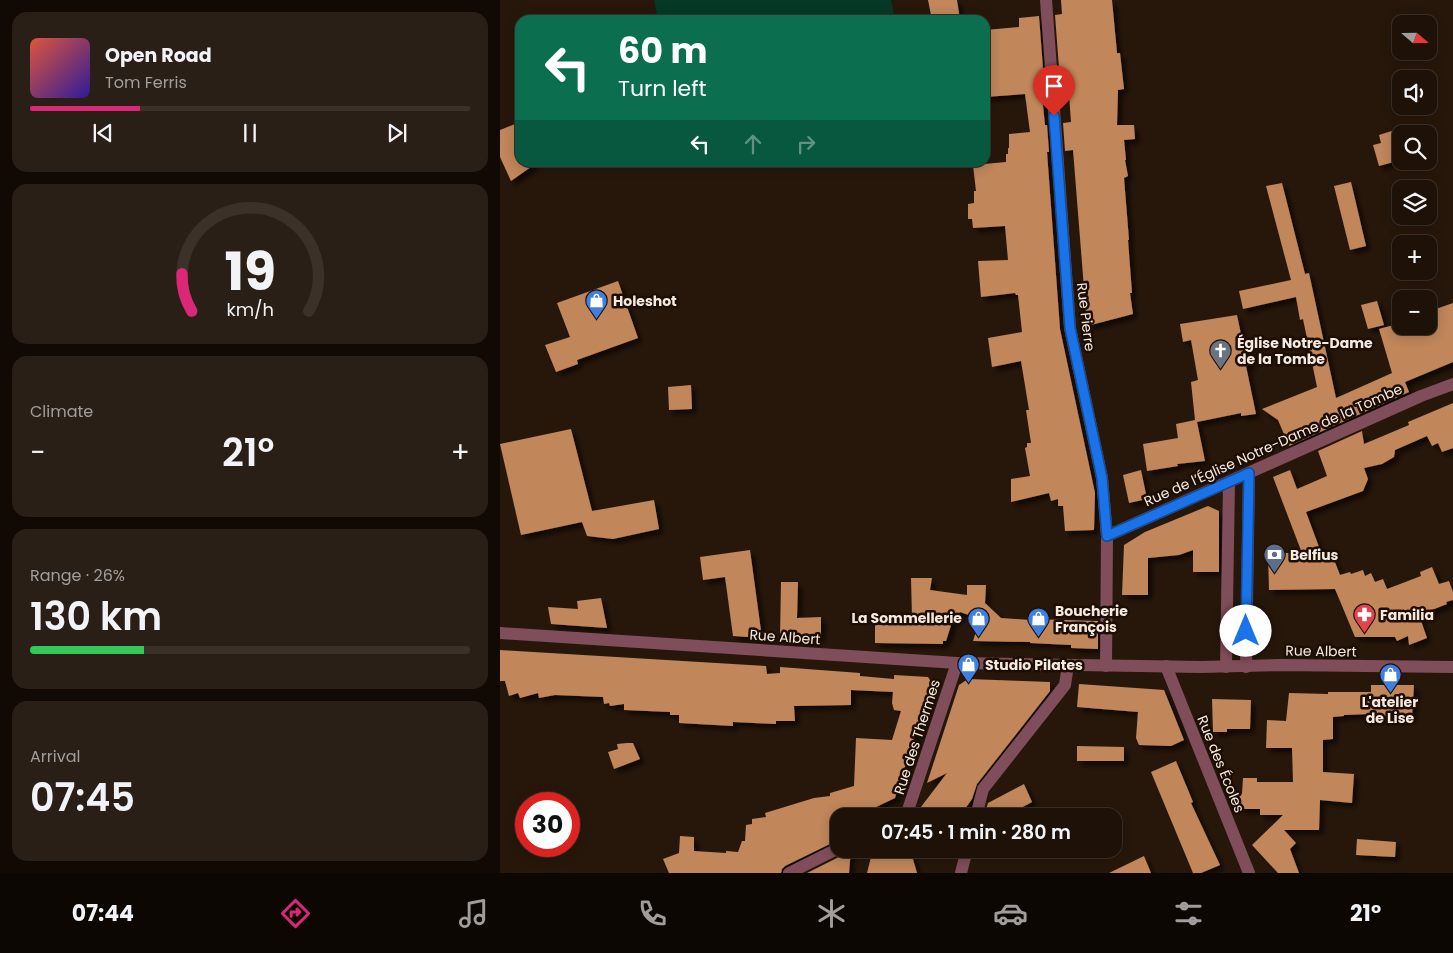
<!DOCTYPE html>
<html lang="en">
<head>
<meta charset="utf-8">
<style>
	:root { --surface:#1d1108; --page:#2a1f16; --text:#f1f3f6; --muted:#a09d9c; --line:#3b3129; --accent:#db2777 }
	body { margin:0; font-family:Poppins,sans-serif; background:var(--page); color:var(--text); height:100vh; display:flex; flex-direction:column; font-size:19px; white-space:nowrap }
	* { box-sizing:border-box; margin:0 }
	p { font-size:16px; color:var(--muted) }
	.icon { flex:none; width:28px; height:28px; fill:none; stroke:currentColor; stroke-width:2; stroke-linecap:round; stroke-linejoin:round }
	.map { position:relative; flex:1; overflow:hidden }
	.drawer { display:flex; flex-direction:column; gap:12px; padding:12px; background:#100904; width:500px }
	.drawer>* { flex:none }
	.hud { position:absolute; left:15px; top:15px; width:475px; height:152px; border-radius:15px; box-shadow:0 2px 12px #0003,0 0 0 1px var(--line); background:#0b6e4f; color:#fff; overflow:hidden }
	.needle { width:32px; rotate:110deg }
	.buttons { position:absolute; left:892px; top:15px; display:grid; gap:10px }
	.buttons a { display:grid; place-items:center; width:45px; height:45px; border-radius:10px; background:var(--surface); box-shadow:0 2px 12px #0003,0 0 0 1px var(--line); font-size:25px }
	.speed { position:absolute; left:15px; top:792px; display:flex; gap:10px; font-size:25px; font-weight:700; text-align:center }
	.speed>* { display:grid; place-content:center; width:65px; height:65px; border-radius:50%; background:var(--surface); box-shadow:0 2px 12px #0003,0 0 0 1px var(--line); line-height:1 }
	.speed .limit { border:8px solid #d22; background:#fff; color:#111 }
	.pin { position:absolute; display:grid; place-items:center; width:42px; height:42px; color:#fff; margin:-51px -21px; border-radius:50% 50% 50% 0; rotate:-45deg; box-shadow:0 0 5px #0007 }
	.pin .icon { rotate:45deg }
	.me { position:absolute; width:55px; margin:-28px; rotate:0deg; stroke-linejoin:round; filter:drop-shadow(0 0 4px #0008) }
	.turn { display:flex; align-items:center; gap:18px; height:105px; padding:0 20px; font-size:22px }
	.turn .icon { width:65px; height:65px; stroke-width:2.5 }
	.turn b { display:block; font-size:35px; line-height:42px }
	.lanes { display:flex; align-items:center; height:48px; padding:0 20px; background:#0003; justify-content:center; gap:25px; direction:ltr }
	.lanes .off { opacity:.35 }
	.big { font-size:38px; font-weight:600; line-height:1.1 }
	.drawer .tile { flex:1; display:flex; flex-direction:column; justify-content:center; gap:8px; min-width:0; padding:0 18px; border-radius:15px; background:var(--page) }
	.drawer .dial { align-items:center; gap:0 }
	.dial svg { height:130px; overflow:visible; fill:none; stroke:var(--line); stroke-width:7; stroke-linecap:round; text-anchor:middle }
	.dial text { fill:var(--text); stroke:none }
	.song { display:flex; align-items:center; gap:15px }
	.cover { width:60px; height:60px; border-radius:8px; background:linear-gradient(135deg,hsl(10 70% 55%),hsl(250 70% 35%)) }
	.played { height:5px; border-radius:2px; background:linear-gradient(90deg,var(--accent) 25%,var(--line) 25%) }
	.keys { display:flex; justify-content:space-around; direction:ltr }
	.heat { display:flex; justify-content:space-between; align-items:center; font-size:28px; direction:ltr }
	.charge { height:8px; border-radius:4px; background:linear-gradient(90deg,#34c759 26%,var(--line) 0) }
	.trip { position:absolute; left:330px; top:808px; width:292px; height:50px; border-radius:15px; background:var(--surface); box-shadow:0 2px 12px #0003,0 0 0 1px var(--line); font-weight:600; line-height:50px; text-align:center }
	.dock { display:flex; height:80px; justify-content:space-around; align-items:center; background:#0c0703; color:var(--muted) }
	.dock .icon { width:35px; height:35px }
	.dock .on { color:var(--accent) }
	.dock b { font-size:22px; color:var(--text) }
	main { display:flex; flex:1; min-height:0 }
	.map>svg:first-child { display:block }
	.green { fill:#063925 }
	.building { fill:#c1865a; filter:url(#shadow) }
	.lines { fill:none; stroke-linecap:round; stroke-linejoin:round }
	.minor { stroke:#804e5a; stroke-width:12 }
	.tertiary { stroke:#804e5a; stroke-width:12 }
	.route-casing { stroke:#114b97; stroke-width:12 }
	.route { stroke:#1a73e8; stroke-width:9 }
	.labels { text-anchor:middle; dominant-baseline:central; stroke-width:5; stroke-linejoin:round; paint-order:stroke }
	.poi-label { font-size:14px; font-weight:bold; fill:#f5eae2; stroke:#1d0e04; text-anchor:start }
	.street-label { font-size:14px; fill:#f5eae2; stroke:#1d0e04 }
</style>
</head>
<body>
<main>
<section class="drawer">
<div class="tile">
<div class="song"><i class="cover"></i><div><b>Open Road</b><p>Tom Ferris</p></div></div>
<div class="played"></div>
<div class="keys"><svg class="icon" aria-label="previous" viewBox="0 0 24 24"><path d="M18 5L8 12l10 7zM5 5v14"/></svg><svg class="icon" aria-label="pause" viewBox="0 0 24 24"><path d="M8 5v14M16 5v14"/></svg><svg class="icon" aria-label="next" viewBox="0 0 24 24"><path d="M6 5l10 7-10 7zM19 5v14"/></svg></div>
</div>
<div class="tile dial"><svg viewBox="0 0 100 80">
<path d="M14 69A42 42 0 1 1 86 69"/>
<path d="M14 69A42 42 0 0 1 8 46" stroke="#db2777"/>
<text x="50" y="56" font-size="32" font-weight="700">19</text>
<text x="50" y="72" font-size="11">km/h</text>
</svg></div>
<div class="tile"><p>Climate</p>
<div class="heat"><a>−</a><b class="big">21°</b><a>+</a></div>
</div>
<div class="tile"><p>Range · 26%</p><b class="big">130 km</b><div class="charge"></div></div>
<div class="tile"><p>Arrival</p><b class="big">07:45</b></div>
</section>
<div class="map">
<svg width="953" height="873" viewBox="0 0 953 873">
	<defs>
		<filter id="shadow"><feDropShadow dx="4.5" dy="4.5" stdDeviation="2.5" flood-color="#0009"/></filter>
	</defs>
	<rect width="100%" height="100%" fill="#27170b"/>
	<path class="green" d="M154,0H391L395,20H158Z"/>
	<g class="building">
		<path d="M428,0H457L460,20H432Z"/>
		<path d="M561,0H612L617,53H620L624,89L618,90L617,125H634L635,139L624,140L626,160H625L628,176L624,178L629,240H628L632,293H630L633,314L587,326L573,150L565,151L563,123L571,122L569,94H561L555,15L562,14Z"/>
		<path d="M539,16L545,95L542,96L545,125H547L549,152H547L560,329L595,493L594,530L565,531L563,506H558V499L551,501L549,493L511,502V479L530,476L525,448L527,447V443H531L526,410H529L521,361L492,367L488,338L522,332L518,295H516L515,293L481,297L478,261L508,260L505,226L473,228L472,219H468V204L474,203V191H476L473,165L506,162V154H508V148H509V134L530,132L525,94L485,97V30L519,27V18Z"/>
		<path d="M20,122V162H38L11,181L0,157V130Z"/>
		<path d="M901,128V160L879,166L873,145L881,143L879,135Z"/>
		<path d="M851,182L866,246L850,250L834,186Z"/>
		<path d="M782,183L805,274L809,273L836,398L892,373L879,329L890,326H935L931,314L934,313L933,310L953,303V362L905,382L909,392L789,446L778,420L762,409L817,387L803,319L800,320L796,297L743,309L739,291L791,280L766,186Z"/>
		<path d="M118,281L138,338L77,360L78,364L56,372L45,345L70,337L57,303Z"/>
		<path d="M877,301L884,325L868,329L861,305Z"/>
		<path d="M737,315L743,344L747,343L751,366H746L756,414L741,416V413L697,422L705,461L677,464L678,466L647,471L643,444L678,438L676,424L695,420L691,382L698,380L691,340L683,342L680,324Z"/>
		<path d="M191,385L192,409L169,410L168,387Z"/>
		<path d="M953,403V448L942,452L938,443L932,446L927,436L895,450L894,457L882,464L864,468L868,479L863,491L806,512L822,555L831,552L840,575L850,572L851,574L863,570L865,576L871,573L875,582L883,579L887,589L921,576L920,572L932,567L939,584L949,581L953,592V600L946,602L947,604L919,615L927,638L909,645L908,636L897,641L895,637H855L835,589L769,590L768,553H802L773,477L790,470L797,489L827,476L818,451L862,431L864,444L909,425L908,422Z"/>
		<path d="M71,429L92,511L154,500L159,529L113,539L87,536L82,522L21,535L0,444Z"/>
		<path d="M641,470L647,499L629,503L623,475Z"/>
		<path d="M708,506L719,511V572H693V550L679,555L648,558V595H622L624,545L645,532Z"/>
		<path d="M250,550L262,638L233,636L225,577L203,580L200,557Z"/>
		<path d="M411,578H432L430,590L467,595V585H486L485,603L501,618L531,620V619L598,621V649L571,648V645L530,643V642L473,641L480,619L460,612L457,620L453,619L446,641H443V644L375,643V625H406L404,618H412Z"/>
		<path d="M281,582H298L297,618L321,617V637L280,638Z"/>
		<path d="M101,598L107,628L51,624L48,607L78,609L77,601Z"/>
		<path d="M0,650L266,666L267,674L280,673V667L360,673V676L394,679V675L428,677L432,683L395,798L372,809L353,808L352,816H339L336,841L285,866L282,869L281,873H169L163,859L179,853L180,836L194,837V851L226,853V851L238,852L242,841H245L246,825L252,824V819L266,817L265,813L314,798L330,796V793L354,786L356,738L392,740L401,711L394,710L392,703L393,692L351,690V705L294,706L295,721H276V724L233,722V726L179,723V715H170V712L124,710V704L110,706L109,703L104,704L103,697L55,695L39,698L38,693L20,698L18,693L9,696L5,681H0Z"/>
		<path d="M468,679L550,682V691L477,784L472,799L460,816H414L447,773L427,783L459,685Z"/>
		<path d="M579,684L664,690L684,740L671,746L639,745L636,738L638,712L577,707Z"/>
		<path d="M871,685H914L912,717H871V714L844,715V716L833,717V739L823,740V772L854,774L852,803L820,800L819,830H784L796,843L790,849L799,873H778L752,845L783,815H760V809H739V794H742L743,778H757V782H793L792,748H766L767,720L786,721L789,693L828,694V692H871Z"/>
		<path d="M712,699L751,700L750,729H727V732H713Z"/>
		<path d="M127,743H133L140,759L114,769L108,752L118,749L117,744Z"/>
		<path d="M577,746L624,747V761H577Z"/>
		<path d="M676,761L693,802L691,803L720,865L701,873H693L651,772Z"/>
		<path d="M524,784L532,802L506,816H484L488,803Z"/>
		<path d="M857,839L896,842L895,857L856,855Z"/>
		<path d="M347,849H351L349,873H307L343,855Z"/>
		<path d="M373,849H410L417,873H367Z"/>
		<path d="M644,856L651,873H609Z"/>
	</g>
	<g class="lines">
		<g class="minor">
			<path d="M546,0L570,328L602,478L607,536L606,666"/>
			<path d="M607,536L921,396L953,384"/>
			<path d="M666,666L749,873"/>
			<path d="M726,667L729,482"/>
			<path d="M746,667L749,473"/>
			<path d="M400,816L407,813L457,663"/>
			<path d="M476,816L483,789L565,685L568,665"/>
			<path d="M289,873L339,848"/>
			<path d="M461,873L467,849"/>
		</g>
		<path class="tertiary" d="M0,633L457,663L701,667L780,665L953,667"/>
	</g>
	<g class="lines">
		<defs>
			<path id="route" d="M554,116L570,328L602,478L607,536L749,473L746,631"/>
		</defs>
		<use href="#route" class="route-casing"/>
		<use href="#route" class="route"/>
	</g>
	<defs>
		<symbol id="shop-pin" viewBox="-11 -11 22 30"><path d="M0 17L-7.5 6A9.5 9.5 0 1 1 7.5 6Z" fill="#3f7fe0" stroke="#1d0e04"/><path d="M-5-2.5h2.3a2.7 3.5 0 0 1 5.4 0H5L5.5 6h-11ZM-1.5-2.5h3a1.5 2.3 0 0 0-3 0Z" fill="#fff"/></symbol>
		<symbol id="church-pin" viewBox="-11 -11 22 30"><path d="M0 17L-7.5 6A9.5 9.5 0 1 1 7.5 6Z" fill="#6b7280" stroke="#1d0e04"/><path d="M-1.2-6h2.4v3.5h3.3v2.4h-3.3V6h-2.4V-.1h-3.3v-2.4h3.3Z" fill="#fff"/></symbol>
		<symbol id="bank-pin" viewBox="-11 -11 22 30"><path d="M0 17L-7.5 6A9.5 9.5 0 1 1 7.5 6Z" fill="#5c6f8a" stroke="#1d0e04"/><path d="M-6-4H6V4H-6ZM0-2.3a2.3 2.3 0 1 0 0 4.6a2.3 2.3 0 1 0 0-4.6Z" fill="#fff"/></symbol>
		<symbol id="pharmacy-pin" viewBox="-11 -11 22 30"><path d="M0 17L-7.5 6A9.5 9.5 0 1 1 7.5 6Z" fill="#e0444e" stroke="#1d0e04"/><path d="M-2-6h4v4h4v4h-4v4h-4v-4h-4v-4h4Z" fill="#fff"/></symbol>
	</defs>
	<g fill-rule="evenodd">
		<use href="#shop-pin" x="84" y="288" width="25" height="34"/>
		<use href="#church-pin" x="708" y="338" width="25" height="34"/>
		<use href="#bank-pin" x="762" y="542" width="25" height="34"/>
		<use href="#pharmacy-pin" x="852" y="602" width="25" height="34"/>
		<use href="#shop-pin" x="466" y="606" width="25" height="34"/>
		<use href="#shop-pin" x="526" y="606" width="25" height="34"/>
		<use href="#shop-pin" x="456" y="652" width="25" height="34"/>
		<use href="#shop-pin" x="878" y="662" width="25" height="34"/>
	</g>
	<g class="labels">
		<g class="poi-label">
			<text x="113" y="301">Holeshot</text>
			<text x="737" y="343">Église Notre-Dame<tspan x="737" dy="16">de la Tombe</tspan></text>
			<text x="790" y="555">Belfius</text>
			<text x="555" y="611">Boucherie<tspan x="555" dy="16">François</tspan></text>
			<text x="880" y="615">Familia</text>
			<text x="462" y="618" text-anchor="end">La Sommellerie</text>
			<text x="485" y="665">Studio Pilates</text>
			<text x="890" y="702" text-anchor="middle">L'atelier<tspan x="890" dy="16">de Lise</tspan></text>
		</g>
		<g class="street-label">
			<text transform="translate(586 317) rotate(83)">Rue Pierre</text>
			<text transform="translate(773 445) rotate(-24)">Rue de l’Église Notre-Dame de la Tombe</text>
			<text transform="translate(285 637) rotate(4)">Rue Albert</text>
			<text transform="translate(821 651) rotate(1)">Rue Albert</text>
			<text transform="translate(417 737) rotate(-72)">Rue des Thermes</text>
			<text transform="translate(721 764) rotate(68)">Rue des Écoles</text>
		</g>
	</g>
</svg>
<div class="buttons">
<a><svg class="needle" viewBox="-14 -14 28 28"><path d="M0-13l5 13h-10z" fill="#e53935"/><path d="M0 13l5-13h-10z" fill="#a09d9c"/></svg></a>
<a><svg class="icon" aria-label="sound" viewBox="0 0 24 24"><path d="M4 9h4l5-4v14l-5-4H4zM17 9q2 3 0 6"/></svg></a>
<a><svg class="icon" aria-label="search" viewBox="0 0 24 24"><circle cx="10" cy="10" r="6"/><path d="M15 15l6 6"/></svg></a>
<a><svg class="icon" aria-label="layers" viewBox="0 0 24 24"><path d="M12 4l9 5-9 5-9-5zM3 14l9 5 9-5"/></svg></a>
<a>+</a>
<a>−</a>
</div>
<div class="speed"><div class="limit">30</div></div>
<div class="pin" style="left:554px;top:116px;background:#d93025"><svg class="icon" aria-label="arrive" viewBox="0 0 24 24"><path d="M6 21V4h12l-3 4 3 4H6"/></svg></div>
<svg class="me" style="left:746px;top:631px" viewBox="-20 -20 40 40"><circle r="19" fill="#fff"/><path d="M0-13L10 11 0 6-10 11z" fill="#1a73e8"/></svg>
<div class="trip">07:45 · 1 min · 280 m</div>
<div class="hud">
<div class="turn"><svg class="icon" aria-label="left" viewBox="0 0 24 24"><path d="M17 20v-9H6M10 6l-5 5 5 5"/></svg><div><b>60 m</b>Turn left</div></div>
<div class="lanes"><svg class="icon" aria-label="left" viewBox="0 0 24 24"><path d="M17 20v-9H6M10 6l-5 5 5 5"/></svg><svg class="icon off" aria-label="ahead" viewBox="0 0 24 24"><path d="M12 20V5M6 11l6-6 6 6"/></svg><svg class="icon off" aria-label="right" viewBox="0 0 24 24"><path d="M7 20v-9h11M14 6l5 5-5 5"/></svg></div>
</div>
</div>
</main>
<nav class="dock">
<b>07:44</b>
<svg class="icon on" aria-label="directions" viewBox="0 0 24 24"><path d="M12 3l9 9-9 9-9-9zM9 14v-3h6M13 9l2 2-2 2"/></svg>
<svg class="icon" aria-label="music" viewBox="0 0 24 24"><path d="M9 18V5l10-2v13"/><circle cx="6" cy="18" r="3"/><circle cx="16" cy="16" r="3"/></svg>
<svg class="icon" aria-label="phone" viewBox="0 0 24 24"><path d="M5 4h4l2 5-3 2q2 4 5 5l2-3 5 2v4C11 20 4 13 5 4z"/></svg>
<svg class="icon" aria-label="climate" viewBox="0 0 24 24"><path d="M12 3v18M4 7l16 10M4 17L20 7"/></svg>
<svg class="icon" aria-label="car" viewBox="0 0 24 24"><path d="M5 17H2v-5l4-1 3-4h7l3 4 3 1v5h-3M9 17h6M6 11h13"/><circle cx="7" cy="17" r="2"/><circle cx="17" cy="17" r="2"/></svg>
<svg class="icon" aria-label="filters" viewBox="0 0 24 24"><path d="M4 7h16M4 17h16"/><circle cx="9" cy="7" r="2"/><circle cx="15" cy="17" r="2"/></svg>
<b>21°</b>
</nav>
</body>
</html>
